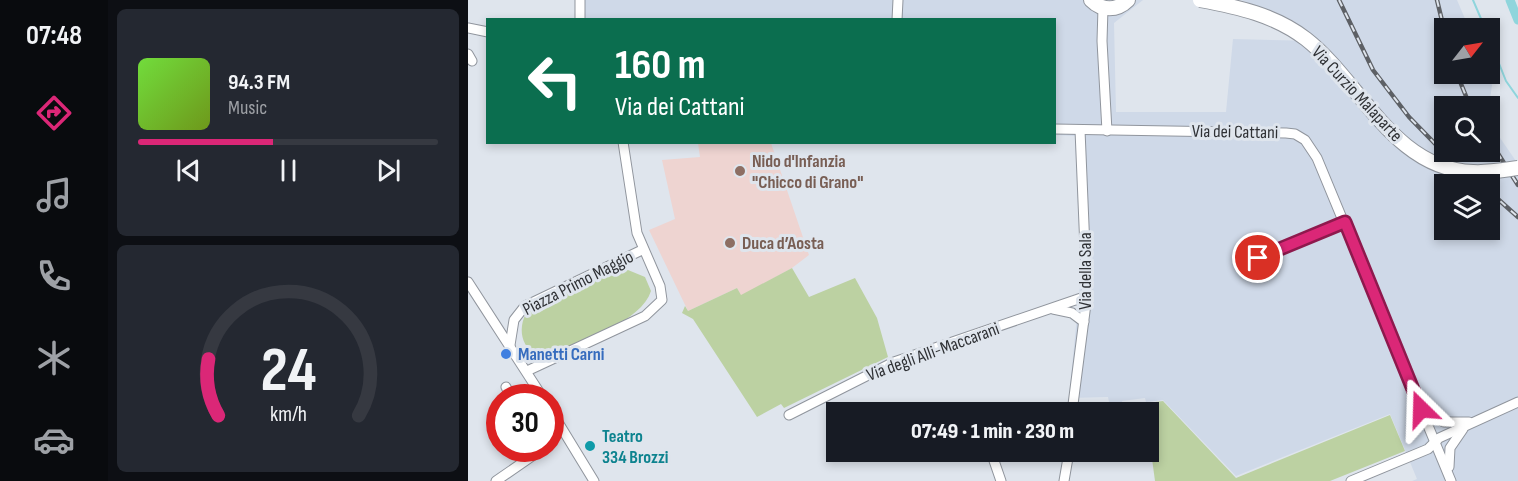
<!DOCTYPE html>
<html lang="en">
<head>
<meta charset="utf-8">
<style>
	:root { --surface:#171b24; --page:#242831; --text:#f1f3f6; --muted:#9ea1a6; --line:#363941; --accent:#db2777 }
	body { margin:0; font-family:"Sofia Sans Condensed",sans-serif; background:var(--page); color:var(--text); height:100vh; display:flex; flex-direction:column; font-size:22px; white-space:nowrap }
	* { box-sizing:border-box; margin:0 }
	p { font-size:20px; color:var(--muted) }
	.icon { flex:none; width:33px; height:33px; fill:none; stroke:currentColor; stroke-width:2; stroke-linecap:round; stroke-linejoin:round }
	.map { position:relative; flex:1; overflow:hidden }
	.sheet { display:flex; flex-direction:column; gap:9px; padding:9px; background:#0d0f14; width:360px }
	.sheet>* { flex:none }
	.guide { position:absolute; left:18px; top:18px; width:570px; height:126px; border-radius:0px; box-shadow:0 3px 9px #0003; background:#0b6e4f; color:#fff; overflow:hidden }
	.needle { width:39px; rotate:59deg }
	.controls { position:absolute; left:966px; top:18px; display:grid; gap:12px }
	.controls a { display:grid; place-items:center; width:66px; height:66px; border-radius:0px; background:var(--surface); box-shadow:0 3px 9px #0003; font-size:30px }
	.speed { position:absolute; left:18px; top:384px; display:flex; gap:12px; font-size:30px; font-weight:700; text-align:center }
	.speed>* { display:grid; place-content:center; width:78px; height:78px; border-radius:50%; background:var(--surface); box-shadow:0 3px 9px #0003; line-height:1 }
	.speed .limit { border:9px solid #d22; background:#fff; color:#111 }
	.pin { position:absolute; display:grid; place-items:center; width:51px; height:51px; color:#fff; margin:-26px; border:3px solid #fff; border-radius:50%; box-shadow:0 2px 6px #0007 }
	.me { position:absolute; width:66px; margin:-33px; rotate:338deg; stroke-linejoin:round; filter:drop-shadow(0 0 4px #0008) }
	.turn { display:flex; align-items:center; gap:21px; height:126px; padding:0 30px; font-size:27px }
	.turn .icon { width:78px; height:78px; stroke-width:2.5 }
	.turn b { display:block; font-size:42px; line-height:51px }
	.sheet .card { flex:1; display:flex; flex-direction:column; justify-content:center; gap:9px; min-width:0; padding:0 21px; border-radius:9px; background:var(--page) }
	.sheet .dial { align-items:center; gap:0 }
	.dial svg { height:156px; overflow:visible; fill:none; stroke:var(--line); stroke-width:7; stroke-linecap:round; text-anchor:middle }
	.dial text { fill:var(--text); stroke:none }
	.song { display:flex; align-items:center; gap:18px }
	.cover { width:72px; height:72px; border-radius:9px; background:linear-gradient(135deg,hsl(100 70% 55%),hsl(80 70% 35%)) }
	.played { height:6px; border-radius:3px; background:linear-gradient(90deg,var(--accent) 45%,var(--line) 45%) }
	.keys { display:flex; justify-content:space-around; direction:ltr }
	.trip { position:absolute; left:358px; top:402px; width:333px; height:60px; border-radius:0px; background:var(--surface); box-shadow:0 3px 9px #0003; font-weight:800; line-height:60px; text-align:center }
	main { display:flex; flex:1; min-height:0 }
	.menu { display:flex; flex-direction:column; width:108px; justify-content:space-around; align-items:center; background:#090b0e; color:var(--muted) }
	.menu .icon { width:42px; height:42px }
	.menu .selected { color:var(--accent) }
	.menu b { font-size:27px; color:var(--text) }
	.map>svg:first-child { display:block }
	.built { fill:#cfd9e8; fill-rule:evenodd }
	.education { fill:#eed4d1 }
	.green { fill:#bcd1a2 }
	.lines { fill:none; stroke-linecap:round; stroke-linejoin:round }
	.stream { stroke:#8fd5dc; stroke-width:2 }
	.canal { stroke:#8fd5dc; stroke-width:9 }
	.street-casing { stroke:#90959d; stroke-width:11 }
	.secondary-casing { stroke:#90959d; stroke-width:16 }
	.street { stroke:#fff; stroke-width:9 }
	.secondary { stroke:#fff; stroke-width:14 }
	.rail-casing { stroke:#5d6065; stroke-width:4.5 }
	.rail { stroke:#dfe5ed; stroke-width:2; stroke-dasharray:7; stroke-linecap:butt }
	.secondary-bridge-casing { stroke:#90959d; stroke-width:16; stroke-linecap:butt }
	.secondary-bridge { stroke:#fff; stroke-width:14 }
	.route-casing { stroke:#8e194d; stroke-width:15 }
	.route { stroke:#db2777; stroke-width:10 }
	.education-dot { fill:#8d6e63; stroke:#dfe5ed; stroke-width:2 }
	.shop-dot { fill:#3f7fe0; stroke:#dfe5ed; stroke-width:2 }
	.culture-dot { fill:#0f9aa8; stroke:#dfe5ed; stroke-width:2 }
	.labels { text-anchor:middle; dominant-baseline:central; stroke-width:6; stroke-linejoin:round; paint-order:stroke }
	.street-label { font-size:18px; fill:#2f3135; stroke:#dfe5ed }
	.education-label { font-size:18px; font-weight:bold; fill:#785e54; stroke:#dfe5ed; text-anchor:start }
	.shop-label { font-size:18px; font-weight:bold; fill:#366cbe; stroke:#dfe5ed; text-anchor:start }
	.culture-label { font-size:18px; font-weight:bold; fill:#0d838f; stroke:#dfe5ed; text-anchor:start }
</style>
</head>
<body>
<main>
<nav class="menu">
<b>07:48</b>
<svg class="icon selected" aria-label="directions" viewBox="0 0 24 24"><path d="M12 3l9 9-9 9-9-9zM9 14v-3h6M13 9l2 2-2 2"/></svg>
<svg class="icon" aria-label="music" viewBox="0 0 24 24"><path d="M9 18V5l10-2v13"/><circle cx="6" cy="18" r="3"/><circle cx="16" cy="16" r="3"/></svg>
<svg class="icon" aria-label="phone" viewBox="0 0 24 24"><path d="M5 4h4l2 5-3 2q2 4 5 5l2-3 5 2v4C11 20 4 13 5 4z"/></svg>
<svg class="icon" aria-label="climate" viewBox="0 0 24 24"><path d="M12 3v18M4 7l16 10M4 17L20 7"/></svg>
<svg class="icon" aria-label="car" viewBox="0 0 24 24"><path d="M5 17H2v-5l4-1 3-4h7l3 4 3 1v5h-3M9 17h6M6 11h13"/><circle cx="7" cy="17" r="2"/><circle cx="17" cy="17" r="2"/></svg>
</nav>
<section class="sheet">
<div class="card">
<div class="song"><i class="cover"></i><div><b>94.3 FM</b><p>Music</p></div></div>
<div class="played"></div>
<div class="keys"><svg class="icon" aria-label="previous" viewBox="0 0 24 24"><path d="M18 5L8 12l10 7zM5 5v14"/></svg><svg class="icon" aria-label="pause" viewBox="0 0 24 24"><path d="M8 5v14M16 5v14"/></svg><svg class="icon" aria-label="next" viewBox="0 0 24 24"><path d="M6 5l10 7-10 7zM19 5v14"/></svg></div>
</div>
<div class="card dial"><svg viewBox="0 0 100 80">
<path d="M14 69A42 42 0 1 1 86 69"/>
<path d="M14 69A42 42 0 0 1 9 40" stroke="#db2777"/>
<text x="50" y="56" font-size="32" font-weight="700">24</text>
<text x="50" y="72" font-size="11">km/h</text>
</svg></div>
</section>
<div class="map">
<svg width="1050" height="481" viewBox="0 0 1050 481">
	<rect width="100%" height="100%" fill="#dfe5ed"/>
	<path class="built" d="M115,0H675L646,23L648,112H758L765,39L849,41L820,19L773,0H989L1001,28H976V74H1019L1024,85L1021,106H976V152H1022V110L1028,132L1050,164V481H944L949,479L922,414L768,476L695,400L678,402L677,398L654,401L656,412H643L640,397L601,398L613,275L607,136L587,135L586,20H114ZM976,184H1022V230H976Z"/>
	<path class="education" d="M230,143H303L341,255L324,268L273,296L269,288L220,311L181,230L207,219L194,160L232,157Z"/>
	<g class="green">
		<path d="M324,268L341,297L387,278L409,318L420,357L316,408L313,404L289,417L225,319L214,313L217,306L220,311L269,288L273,295Z"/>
		<path d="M160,270L177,277L183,291C174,321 113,342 85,356C56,360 46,331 60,310L142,272Z"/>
		<path d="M695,401L768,478L922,415L937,451L862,481H687L682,444L686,443L680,403Z"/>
	</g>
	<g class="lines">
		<g class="stream">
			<path d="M1005,0L1017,28"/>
			<path d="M1022,41L1038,81L1050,98"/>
		</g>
		<path class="canal" d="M1042,0L1050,20"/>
		<defs>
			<g id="street">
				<path d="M635,8L634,41L639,131"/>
				<path d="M112,20V0"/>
				<path d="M429,20L430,0"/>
				<path d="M0,28L20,32"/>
				<path d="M0,54L4,61"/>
				<path d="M586,129L818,133L827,134L837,140L849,158L983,481"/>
				<path d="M790,258L877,222"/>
				<path d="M0,282L75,398"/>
				<path d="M585,309L604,313L616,322"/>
				<path d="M42,345L46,320L57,306L174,250"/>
				<path d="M59,371L177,316L194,300L192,286L169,233L155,142"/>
				<path d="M38,387L43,398"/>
				<path d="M82,409L126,481"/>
				<path d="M953,409L976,422H1001"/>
				<path d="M604,412L619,296L612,130"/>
				<path d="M321,415L426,362L619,296"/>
				<path d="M523,452L533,481"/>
				<path d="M981,467L982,448L995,429"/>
				<path d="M28,481L70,452L68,448"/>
				<path d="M596,481L601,452"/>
				<path d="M883,481L960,449L971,438L1050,402"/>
			</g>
			<path id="secondary" d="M623,0C634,11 649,11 660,0"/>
		</defs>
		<use href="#street" class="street-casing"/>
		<use href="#secondary" class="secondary-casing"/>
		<use href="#street" class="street"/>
		<use href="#secondary" class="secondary"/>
		<defs>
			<g id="rail">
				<path d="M871,0L905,70L941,117L981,158"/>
				<path d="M969,0L976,29"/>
				<path d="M989,74L1002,106"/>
				<path d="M1022,141L1050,185"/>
				<path d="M1011,183L1012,184"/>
				<path d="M1022,192L1050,217"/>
			</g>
		</defs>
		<use href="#rail" class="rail-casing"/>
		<use href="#rail" class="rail"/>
		<defs>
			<path id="secondary-bridge" d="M732,0C770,7 807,15 838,39C893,82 925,169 1005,172C1020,173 1035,170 1050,168"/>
		</defs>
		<use href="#secondary-bridge" class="secondary-bridge-casing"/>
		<use href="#secondary-bridge" class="secondary-bridge"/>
	</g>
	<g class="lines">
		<defs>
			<path id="route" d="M790,258L877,222L953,409"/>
		</defs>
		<use href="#route" class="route-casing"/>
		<use href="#route" class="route"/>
	</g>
	<g class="education-dot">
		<circle cx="272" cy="171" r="6"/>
		<circle cx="262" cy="243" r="6"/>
	</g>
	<circle class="shop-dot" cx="38" cy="354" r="6"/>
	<circle class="culture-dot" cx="122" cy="446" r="6"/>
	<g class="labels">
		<g class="street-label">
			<text transform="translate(889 94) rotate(47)">Via Curzio Malaparte</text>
			<text transform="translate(767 132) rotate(1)">Via dei Cattani</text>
			<text transform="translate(617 271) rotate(-90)">Via della Sala</text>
			<text transform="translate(110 283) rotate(-27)">Piazza Primo Maggio</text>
			<text transform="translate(465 352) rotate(-20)">Via degli Alli-Maccarani</text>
		</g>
		<g class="education-label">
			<text x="284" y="161">Nido d'Infanzia<tspan x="284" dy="21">"Chicco di Grano"</tspan></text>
			<text x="274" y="243">Duca d’Aosta</text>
		</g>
		<g class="shop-label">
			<text x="50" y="354">Manetti Carni</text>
		</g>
		<g class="culture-label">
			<text x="134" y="436">Teatro<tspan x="134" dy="21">334 Brozzi</tspan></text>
		</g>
	</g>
</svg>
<div class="controls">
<a><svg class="needle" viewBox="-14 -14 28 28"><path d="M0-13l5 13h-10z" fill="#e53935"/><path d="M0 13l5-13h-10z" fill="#9ea1a6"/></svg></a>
<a><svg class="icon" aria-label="search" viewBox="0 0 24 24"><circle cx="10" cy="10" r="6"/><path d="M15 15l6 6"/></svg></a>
<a><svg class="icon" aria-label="layers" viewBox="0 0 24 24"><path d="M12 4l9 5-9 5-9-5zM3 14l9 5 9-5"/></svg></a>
</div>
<div class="speed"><div class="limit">30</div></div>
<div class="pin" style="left:790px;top:258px;background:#d93025"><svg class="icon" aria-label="arrive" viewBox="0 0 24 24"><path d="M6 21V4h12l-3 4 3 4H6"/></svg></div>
<svg class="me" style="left:953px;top:409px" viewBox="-20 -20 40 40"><path d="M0-17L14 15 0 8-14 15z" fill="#db2777" stroke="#fff" stroke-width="4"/></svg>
<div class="trip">07:49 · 1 min · 230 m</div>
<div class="guide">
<div class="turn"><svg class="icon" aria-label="left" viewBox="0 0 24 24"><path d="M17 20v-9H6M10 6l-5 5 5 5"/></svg><div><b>160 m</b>Via dei Cattani</div></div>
</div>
</div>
</main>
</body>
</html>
